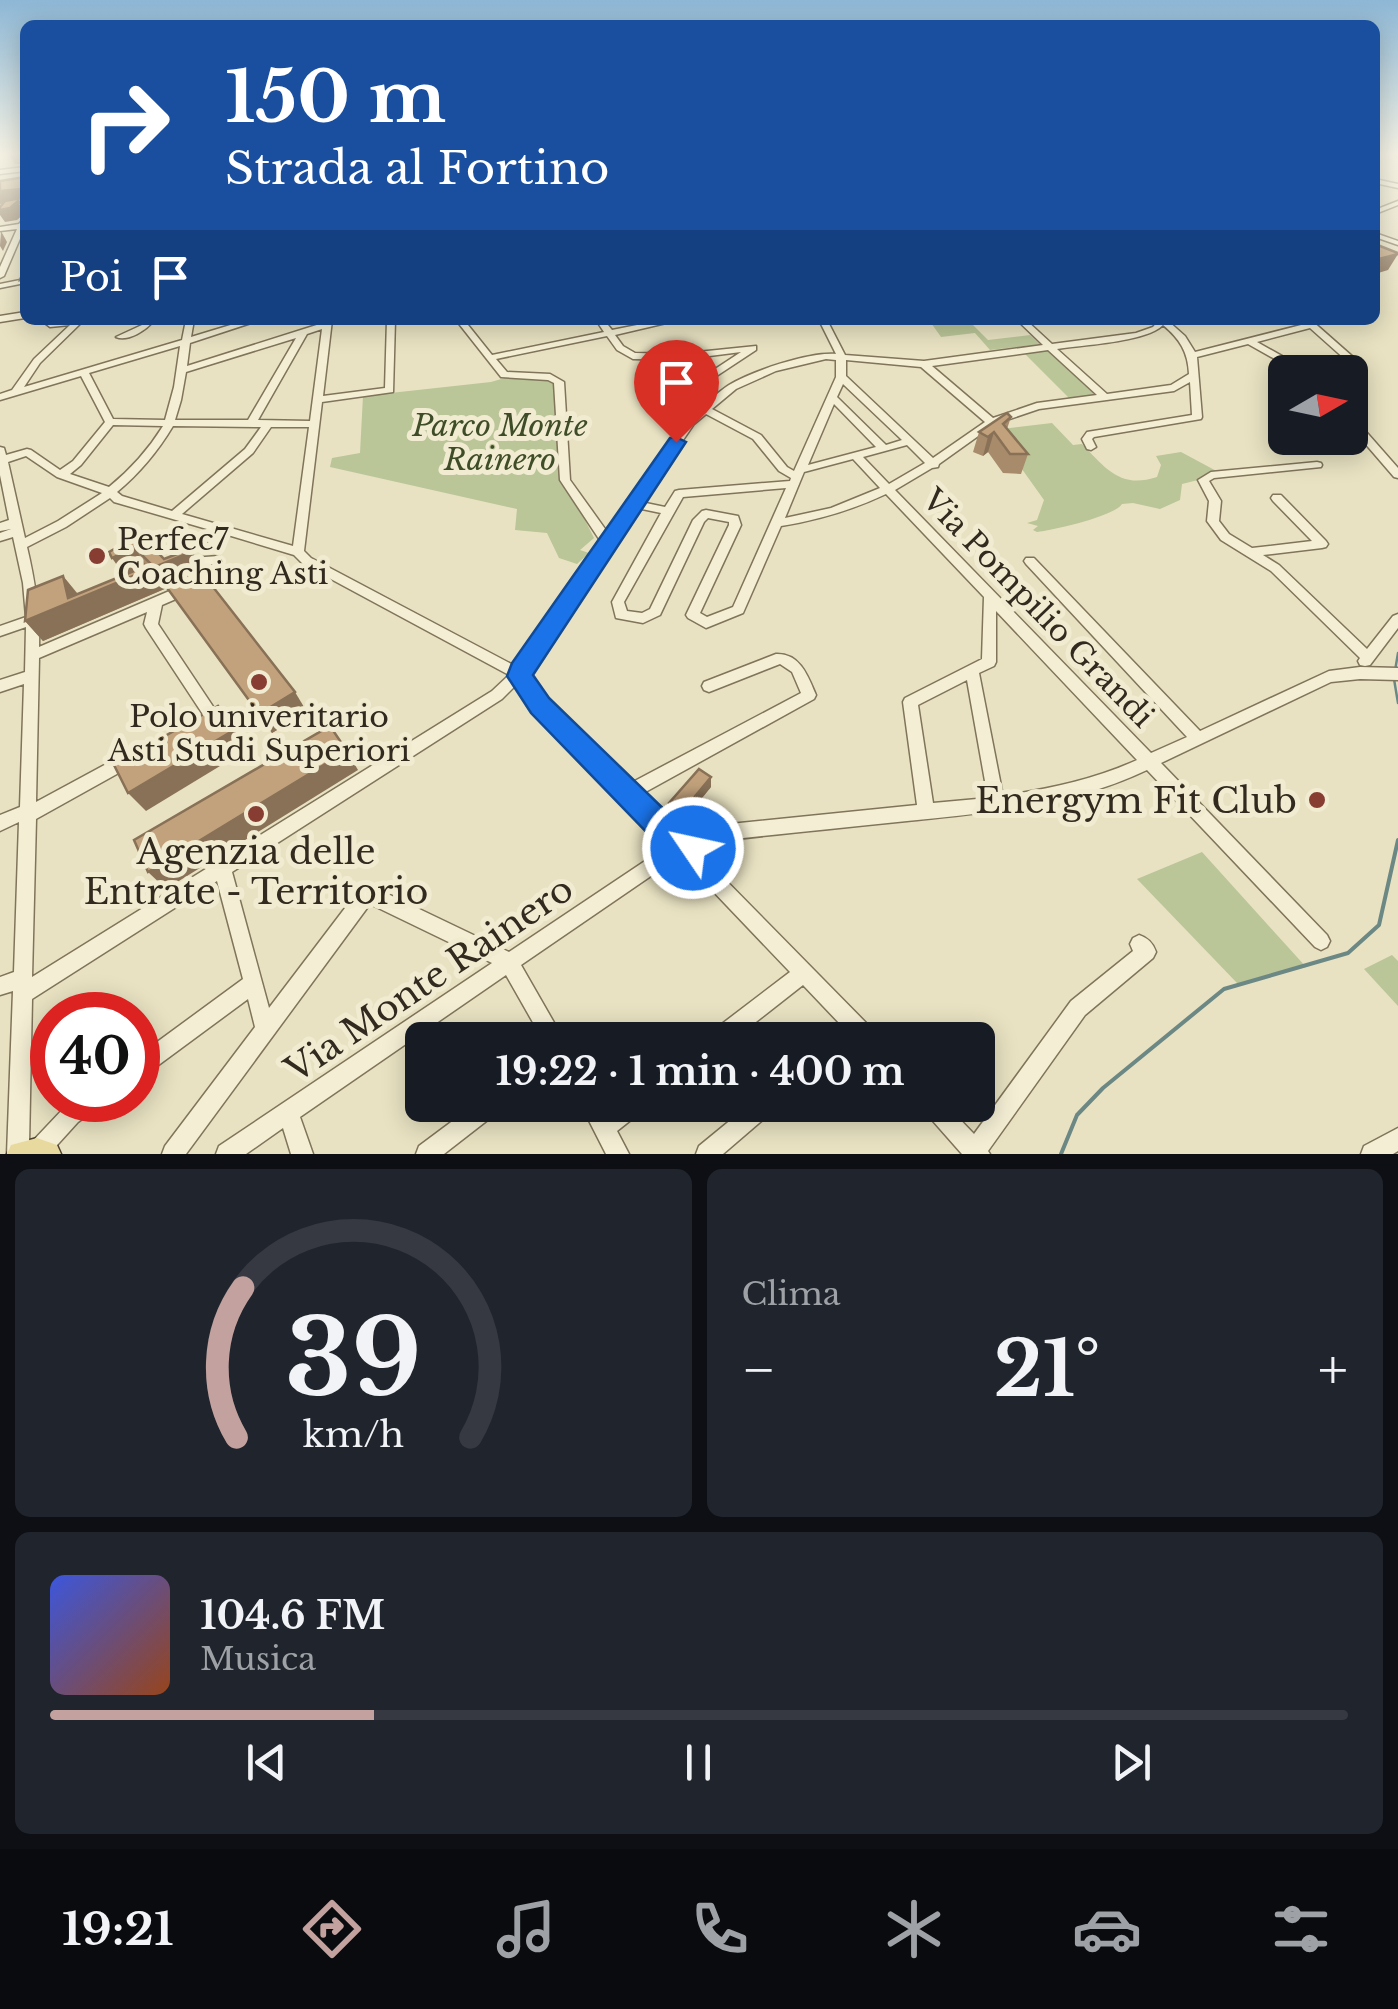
<!DOCTYPE html>
<html lang="it">
<head>
<meta charset="utf-8">
<style>
	:root { --surface:#171b24; --page:#20242c; --text:#f1f3f6; --muted:#9ea1a6; --line:#363941; --accent:#c2a19e }
	body { margin:0; font-family:"Libre Baskerville",serif; background:var(--page); color:var(--text); height:100vh; display:flex; flex-direction:column; font-size:38px; white-space:nowrap }
	* { box-sizing:border-box; margin:0 }
	p { font-size:32px; color:var(--muted) }
	.icon { flex:none; width:55px; height:55px; fill:none; stroke:currentColor; stroke-width:2; stroke-linecap:round; stroke-linejoin:round }
	.map { position:relative; height:1154px; overflow:hidden }
	.sheet { display:flex; flex-direction:column; gap:15px; padding:15px; background:#0d0f14; flex:1 }
	.sheet>* { flex:none }
	.guide { position:absolute; left:20px; top:20px; width:1360px; height:305px; border-radius:15px; box-shadow:0 5px 25px #0003; background:#1a4fa0; color:#fff; overflow:hidden }
	.needle { width:65px; rotate:81deg }
	.tools { position:absolute; left:1268px; top:355px; display:grid; gap:20px }
	.tools a { display:grid; place-items:center; width:100px; height:100px; border-radius:15px; background:var(--surface); box-shadow:0 5px 25px #0003; font-size:50px }
	.speed { position:absolute; left:30px; top:992px; display:flex; gap:20px; font-size:50px; font-weight:700; text-align:center }
	.speed>* { display:grid; place-content:center; width:130px; height:130px; border-radius:50%; background:var(--surface); box-shadow:0 5px 25px #0003; line-height:1 }
	.speed .limit { border:15px solid #d22; background:#fff; color:#111 }
	.pin { position:absolute; display:grid; place-items:center; width:85px; height:85px; color:#fff; margin:-102px -42px; border-radius:50% 50% 50% 0; rotate:-45deg; box-shadow:0 0 10px #0007 }
	.pin .icon { rotate:45deg }
	.me { position:absolute; width:110px; margin:-55px; rotate:304deg; stroke-linejoin:round; filter:drop-shadow(0 0 8px #0008) }
	.turn { display:flex; align-items:center; gap:35px; height:210px; padding:0 40px; font-size:45px }
	.turn .icon { width:130px; height:130px; stroke-width:2.5 }
	.turn b { display:block; font-size:70px; line-height:85px }
	.then { display:flex; align-items:center; height:95px; padding:0 40px; background:#0003; gap:20px; font-size:38px }
	.big { font-size:75px; font-weight:800; line-height:1.1 }
	.sheet .widget { flex:1; display:flex; flex-direction:column; justify-content:center; gap:15px; min-width:0; padding:0 35px; border-radius:15px; background:var(--page) }
	.sheet .dial { align-items:center; gap:0 }
	.dial svg { height:260px; overflow:visible; fill:none; stroke:var(--line); stroke-width:7; stroke-linecap:round; text-anchor:middle }
	.dial text { fill:var(--text); stroke:none }
	.song { display:flex; align-items:center; gap:30px }
	.cover { width:120px; height:120px; border-radius:15px; background:linear-gradient(135deg,hsl(230 70% 55%),hsl(20 70% 35%)) }
	.played { height:10px; border-radius:5px; background:linear-gradient(90deg,var(--accent) 25%,var(--line) 25%) }
	.keys { display:flex; justify-content:space-around; direction:ltr }
	.heat { display:flex; justify-content:space-between; align-items:center; font-size:55px; direction:ltr }
	.sheet .tiles { flex:1; display:grid; gap:15px; grid-template-columns:1fr 1fr }
	.widget:last-child { grid-column:span 2 }
	.trip { position:absolute; left:405px; top:1022px; width:590px; height:100px; border-radius:15px; background:var(--surface); box-shadow:0 5px 25px #0003; font-weight:800; line-height:100px; text-align:center }
	.dock { display:flex; height:160px; justify-content:space-around; align-items:center; background:#090b0e; color:var(--muted) }
	.dock .icon { width:70px; height:70px }
	.dock .selected { color:var(--accent) }
	.dock b { font-size:45px; color:var(--text) }
	.map>svg:first-child { display:block }
	.green { fill:#bac598 }
	.lines { fill:none; stroke-linecap:round; stroke-linejoin:round }
	.stream-far1 { stroke:#6c8885; stroke-width:2.5 }
	.stream { stroke:#6c8885; stroke-width:4 }
	.minor-casing { stroke:#80745b; stroke-width:3 }
	.major-casing { stroke:#4e422f; stroke-width:3 }
	.minor { fill:#f4efd4; fill-rule:evenodd }
	.major { fill:#e8da9e; fill-rule:evenodd }
	.wall { fill:#a78b6b }
	.shaded-wall { fill:#887157 }
	.building { fill:#c2a27c; stroke:#887157; stroke-width:2.5 }
	.route { fill:#1a73e8; stroke:#114b97; stroke-width:2.5 }
	.poi-dot { fill:#883d32; stroke:#f1ecd1; stroke-width:4 }
	.labels { text-anchor:middle; dominant-baseline:central; stroke-width:10; stroke-linejoin:round; paint-order:stroke }
	.park-label { font-size:30px; font-style:italic; fill:#3e4c27; stroke:#f1ecd1 }
	.poi-label { font-size:30px; fill:#322a1e; stroke:#f1ecd1; text-anchor:start }
	.street-label { font-size:30px; fill:#322a1e; stroke:#f1ecd1 }
	.near-poi-label { font-size:35px; fill:#322a1e; stroke:#f1ecd1; text-anchor:end }
	.near-street-label { font-size:35px; fill:#322a1e; stroke:#f1ecd1 }
</style>
</head>
<body>
<div class="map">
<svg width="1398" height="1154" viewBox="0 0 1398 1154">
	<rect width="100%" height="100%" fill="#e8e2c2"/>
	<g class="green">
		<path d="M929,320H968L988,340L1030,335L1040,344L990,350L975,333L941,337Z"/>
		<path d="M1047,350L1093,393L1094,396L1071,400L1024,353Z"/>
		<path d="M508,377L555,379L565,480L594,538L580,550L589,553L577,564L559,558L547,533L515,530L517,509L330,467L332,458L360,453L363,396L491,382Z"/>
		<path d="M1052,423L1073,445L1082,444C1106,469 1121,489 1157,477L1161,465L1156,456L1181,452L1222,474L1182,484L1180,500L1160,509L1133,503L1122,504C1115,516 1054,530 1037,532L1033,530L1038,526L1027,523L1037,520L1044,500L994,430Z"/>
		<path d="M1202,852L1306,967L1238,984L1137,879Z"/>
		<path d="M1392,955L1398,961V1006L1364,969Z"/>
	</g>
	<g class="lines">
		<g class="stream-far1">
			<path d="M1395,671L1398,653"/>
			<path d="M1394,679L1398,703"/>
		</g>
		<path class="stream" d="M1061,1154L1077,1115L1103,1088L1224,989L1348,953L1379,925L1398,840"/>
		<defs>
			<g id="minor">
				<path d="M1393,153H1398V157Z"/>
				<path d="M25,167V171L0,174V170Z"/>
				<path d="M1375,179L1398,184V188L1375,183Z"/>
				<path d="M1398,201V205L1375,214V210Z"/>
				<path d="M25,217V227L4,276L0,278V267L17,229L0,231V227L19,224Z"/>
				<path d="M1375,233L1398,241V245L1375,237Z"/>
				<path d="M25,279V283L0,288V284Z"/>
				<path d="M25,312V318L0,322V316Z"/>
				<path d="M41,320H84L40,363L24,387L182,340L186,320H194L191,337L247,320H260L190,343L187,366L323,323L324,320H332L323,396L385,388L387,320H395L393,392L322,402L304,551L311,558L515,666L601,542L560,480L554,383L548,380L501,377L456,320H464L492,355L604,332L596,320H604L612,330L662,320H679L615,335L623,346L635,353L678,354L756,346V350L712,379L697,403L698,410C707,403 718,392 729,385C752,371 809,352 836,354L819,320H827L845,355L924,361L1043,345L1017,320H1026L1052,344L1136,333L1153,327L1159,320H1167L1185,336L1195,352L1305,324V320H1311L1353,357V361H1347L1310,328L1257,342L1307,370L1308,372H1298L1248,344L1197,357L1202,417L1201,419L1094,437L1092,439L1096,447L1091,450L1087,449L1082,439L1087,432L1192,415L1190,382L1174,391L1039,409L995,424L939,464L938,467L932,468L895,490L1151,753L1187,737L1026,564L1024,561L1026,558H1034L1200,731L1329,671L1360,667L1398,668V680L1360,679L1331,682L1161,763L1327,935L1330,941L1327,947L1321,950L1315,947L1147,770C1069,807 991,812 907,821C838,828 769,835 700,843L699,853L876,1033L879,1040H831L834,1033L842,1026L803,985L733,1040H707L710,1033L790,972L688,865L678,868L667,865L521,965L564,1040H543L506,975L300,1117L313,1154H291L283,1128L246,1154H216L219,1146L492,963L370,904L186,1154H162L165,1146L255,1027L248,999L145,1075L138,1078V1056L243,979L217,881L32,999L29,1145L64,1108L74,1100H102L99,1107L78,1122L49,1154H7L13,991L0,995V977L14,972L19,822L0,831V815L20,807L24,684L0,692V680L25,672L26,627L0,636V626L26,617L23,583L13,537L0,541V533L11,529L0,531V523L9,520L0,475V447L4,448L6,455L27,449L31,450L60,470L73,461L105,422L81,376L0,400V394L12,390L34,359L70,325L50,327ZM1163,325C1180,339 1188,352 1189,374L1171,385L1107,394L1057,349C1082,345 1147,342 1163,325ZM322,329L310,421L258,420L307,334ZM607,336L617,350L633,359L678,360L741,352L706,375L687,403L690,417L608,533L570,480L564,382L550,374L507,372L496,359ZM296,338L248,420H175L181,400L186,372ZM180,346L174,387L165,420L113,419L89,373ZM1048,350L1097,395L1037,403L993,418L932,366ZM826,359L836,360V377L794,471L787,467L761,435L712,409L736,389L776,371ZM846,360L921,367L985,422L933,458L846,376ZM843,384L902,440L886,445L837,397ZM834,404L876,447L808,465ZM706,414L753,439L779,471L791,478L790,481L679,490L675,491L665,507L641,502L694,424ZM113,425L163,426C148,450 131,469 109,487L70,474L81,465ZM173,426L261,427L245,449L172,511L122,496L117,492C140,473 158,451 173,426ZM271,427H309L293,546L182,514L253,453ZM907,445L925,463L889,484L863,457ZM26,456L57,477L102,493L58,521L25,538L8,462ZM853,459L880,488L831,508L785,518L804,472ZM786,488L733,607L707,617L700,613L741,525L738,516L706,510L702,511L693,520L650,609L642,613L627,611L624,602L683,497ZM886,494L984,597L982,659L905,698L903,702L917,805L691,828L679,824L671,826L640,795L814,699L816,695C808,676 800,653 776,654L704,682L702,686L704,690L709,692L780,664L792,672L801,693L629,784L545,701L525,673L610,548L613,547L614,542L637,508L661,513L612,602L616,618L643,623L660,615L704,522L708,518L729,522V525L686,615L688,618L706,628L743,613L781,526C818,520 852,510 886,494ZM110,498L114,502L207,529L178,555L182,566L186,567L212,564L216,571L39,647C40,612 35,581 27,547L66,527ZM218,532L294,555L303,564L509,675L492,691L32,977L36,819L133,765L136,760L133,755L128,753L123,755L36,802L39,658L147,612L144,624L146,628L204,716L209,718L214,716L216,712L214,708L158,624L162,605L222,579L228,571L219,556L191,558L190,556ZM996,611L1137,760C1093,780 1052,788 1003,796L979,673L994,666L996,662ZM967,680L988,798L933,803L918,705ZM517,684L535,709L659,836L656,845L657,853L509,952L367,884L361,887L269,1008L232,872L502,699ZM676,840H680L684,843V849L680,852H676L672,849V843Z"/>
				<path d="M146,320H154C147,330 128,342 116,337L142,325Z"/>
				<path d="M1350,417L1354,418L1398,468V478L1394,477L1350,426Z"/>
				<path d="M1317,462L1321,463L1322,465L1321,467L1214,478L1209,481L1221,501L1219,521L1229,534L1252,548L1312,541L1273,501L1271,498L1273,495H1281L1326,541L1328,544L1326,547L1322,548L1263,555L1279,565L1367,649L1393,616L1398,614V628L1370,665L1365,666L1360,665L1358,661L1360,658L1271,571L1221,540L1207,521L1209,501L1198,480L1211,472Z"/>
				<path d="M1139,935C1148,938 1153,943 1156,952L1153,958L1085,1015L988,1151L990,1154H962L925,1112L922,1105H946L974,1134L1071,1001L1133,951L1130,944L1133,938Z"/>
				<path d="M474,1105H501L498,1112L444,1154H416L419,1146Z"/>
				<path d="M581,1105H602L607,1113L617,1105H644L641,1112L617,1131L629,1154H606Z"/>
				<path d="M749,1105H775L772,1112L723,1154H696L699,1146Z"/>
				<path d="M1398,1128V1151L1393,1154H1361L1364,1146Z"/>
			</g>
			<path id="major" d="M37,1138L57,1145L61,1154H7L11,1145Z"/>
		</defs>
		<use href="#minor" class="minor-casing"/>
		<use href="#major" class="major-casing"/>
		<use href="#minor" class="minor"/>
		<use href="#major" class="major"/>
	</g>
	<g class="wall">
		<path d="M9,153H25V164H15Z"/>
		<path d="M1011,417L1007,429L1028,454L1021,474L1003,473L988,452L983,456L973,452L979,432Z"/>
		<path d="M141,534L164,559L190,549L204,572L202,573L307,712L272,733L167,588L43,641L25,621L63,576L78,594L124,575Z"/>
		<path d="M711,787L683,821L669,812V803Z"/>
	</g>
	<g class="shaded-wall">
		<path d="M21,189L25,197L18,202L25,213L17,220L5,222L0,215V210L17,202L0,204V191Z"/>
		<path d="M1,231L7,242L3,251L0,246Z"/>
		<path d="M1398,254L1388,270L1375,274V260Z"/>
		<path d="M994,432L988,452L983,456L988,437Z"/>
		<path d="M134,547L147,567L126,578L112,558Z"/>
		<path d="M191,552L204,572L43,641L25,621L68,598L63,576L79,596Z"/>
		<path d="M295,692L307,712L272,733L259,714Z"/>
		<path d="M218,706L248,749L146,811L128,793Z"/>
		<path d="M347,751L358,770L166,889L148,872Z"/>
		<path d="M711,777V787L683,821L682,812Z"/>
	</g>
	<g class="building">
		<path d="M25,177V204L22,205L18,201L10,208L0,210V207L5,201L21,198V189L0,191V181Z"/>
		<path d="M1380,246L1398,253V254L1375,260V247Z"/>
		<path d="M25,267V279L20,280Z"/>
		<path d="M1007,413L1011,417L1003,424L1028,454H1010L994,432L988,437L979,432Z"/>
		<path d="M141,534L164,559L190,549L191,552L25,621L28,590L63,576L68,598L151,564L134,547L112,558L109,552Z"/>
		<path d="M199,569L295,692L259,714L165,585Z"/>
		<path d="M218,706L234,730L128,793L114,765Z"/>
		<path d="M330,726L347,751L148,872L134,840Z"/>
		<path d="M699,769L711,777L682,812L669,803Z"/>
	</g>
	<linearGradient id="sky" x2="0" y2="1"><stop stop-color="#8db7d5"/><stop offset="0.49" stop-color="#f5f2e4"/><stop offset="1" stop-color="#f5f2e4" stop-opacity="0"/></linearGradient>
	<rect width="1398" height="315" fill="url(#sky)"/>
	<path class="route" d="M676,437L686,442L533,675L549,698L675,820L697,824L708,848L704,858L693,862L682,858L678,848L659,845L531,713L507,676L512,663L670,438Z"/>
	<g class="poi-dot">
		<circle cx="97" cy="556" r="10"/>
		<circle cx="259" cy="682" r="10"/>
		<circle cx="1317" cy="800" r="10"/>
		<circle cx="256" cy="814" r="10"/>
	</g>
	<g class="labels">
		<g class="park-label">
			<text x="500" y="425">Parco Monte<tspan x="500" dy="34">Rainero</tspan></text>
		</g>
		<g class="poi-label">
			<text x="117" y="539">Perfec7<tspan x="117" dy="34">Coaching Asti</tspan></text>
			<text x="259" y="716" text-anchor="middle">Polo univeritario<tspan x="259" dy="34">Asti Studi Superiori</tspan></text>
		</g>
		<g class="street-label">
			<text transform="translate(1038 608) rotate(46)">Via Pompilio Grandi</text>
		</g>
		<g class="near-poi-label">
			<text x="1297" y="800">Energym Fit Club</text>
			<text x="256" y="851" text-anchor="middle">Agenzia delle<tspan x="256" dy="40">Entrate - Territorio</tspan></text>
		</g>
		<g class="near-street-label">
			<text transform="translate(429 979) rotate(-34)">Via Monte Rainero</text>
		</g>
	</g>
</svg>
<div class="tools">
<a><svg class="needle" viewBox="-14 -14 28 28"><path d="M0-13l5 13h-10z" fill="#e53935"/><path d="M0 13l5-13h-10z" fill="#9ea1a6"/></svg></a>
</div>
<div class="speed"><div class="limit">40</div></div>
<div class="pin" style="left:676px;top:442px;background:#d93025"><svg class="icon" aria-label="arrive" viewBox="0 0 24 24"><path d="M6 21V4h12l-3 4 3 4H6"/></svg></div>
<svg class="me" style="left:693px;top:848px" viewBox="-20 -20 40 40"><circle r="17" fill="#1a73e8" stroke="#fff" stroke-width="3"/><path d="M0-11L8 9 0 5-8 9z" fill="#fff"/></svg>
<div class="trip">19:22 · 1 min · 400 m</div>
<div class="guide">
<div class="turn"><svg class="icon" aria-label="right" viewBox="0 0 24 24"><path d="M7 20v-9h11M14 6l5 5-5 5"/></svg><div><b>150 m</b>Strada al Fortino</div></div>
<div class="then">Poi<svg class="icon" aria-label="arrive" viewBox="0 0 24 24"><path d="M6 21V4h12l-3 4 3 4H6"/></svg></div>
</div>
</div>
<section class="sheet">
<div class="tiles">
<div class="widget dial"><svg viewBox="0 0 100 80">
<path d="M14 69A42 42 0 1 1 86 69"/>
<path d="M14 69A42 42 0 0 1 16 23" stroke="#c2a19e"/>
<text x="50" y="56" font-size="32" font-weight="700">39</text>
<text x="50" y="72" font-size="11">km/h</text>
</svg></div>
<div class="widget"><p>Clima</p>
<div class="heat"><a>−</a><b class="big">21°</b><a>+</a></div>
</div>
<div class="widget">
<div class="song"><i class="cover"></i><div><b>104.6 FM</b><p>Musica</p></div></div>
<div class="played"></div>
<div class="keys"><svg class="icon" aria-label="previous" viewBox="0 0 24 24"><path d="M18 5L8 12l10 7zM5 5v14"/></svg><svg class="icon" aria-label="pause" viewBox="0 0 24 24"><path d="M8 5v14M16 5v14"/></svg><svg class="icon" aria-label="next" viewBox="0 0 24 24"><path d="M6 5l10 7-10 7zM19 5v14"/></svg></div>
</div>
</div>
</section>
<nav class="dock">
<b>19:21</b>
<svg class="icon selected" aria-label="directions" viewBox="0 0 24 24"><path d="M12 3l9 9-9 9-9-9zM9 14v-3h6M13 9l2 2-2 2"/></svg>
<svg class="icon" aria-label="music" viewBox="0 0 24 24"><path d="M9 18V5l10-2v13"/><circle cx="6" cy="18" r="3"/><circle cx="16" cy="16" r="3"/></svg>
<svg class="icon" aria-label="phone" viewBox="0 0 24 24"><path d="M5 4h4l2 5-3 2q2 4 5 5l2-3 5 2v4C11 20 4 13 5 4z"/></svg>
<svg class="icon" aria-label="climate" viewBox="0 0 24 24"><path d="M12 3v18M4 7l16 10M4 17L20 7"/></svg>
<svg class="icon" aria-label="car" viewBox="0 0 24 24"><path d="M5 17H2v-5l4-1 3-4h7l3 4 3 1v5h-3M9 17h6M6 11h13"/><circle cx="7" cy="17" r="2"/><circle cx="17" cy="17" r="2"/></svg>
<svg class="icon" aria-label="filters" viewBox="0 0 24 24"><path d="M4 7h16M4 17h16"/><circle cx="9" cy="7" r="2"/><circle cx="15" cy="17" r="2"/></svg>
</nav>
</body>
</html>
